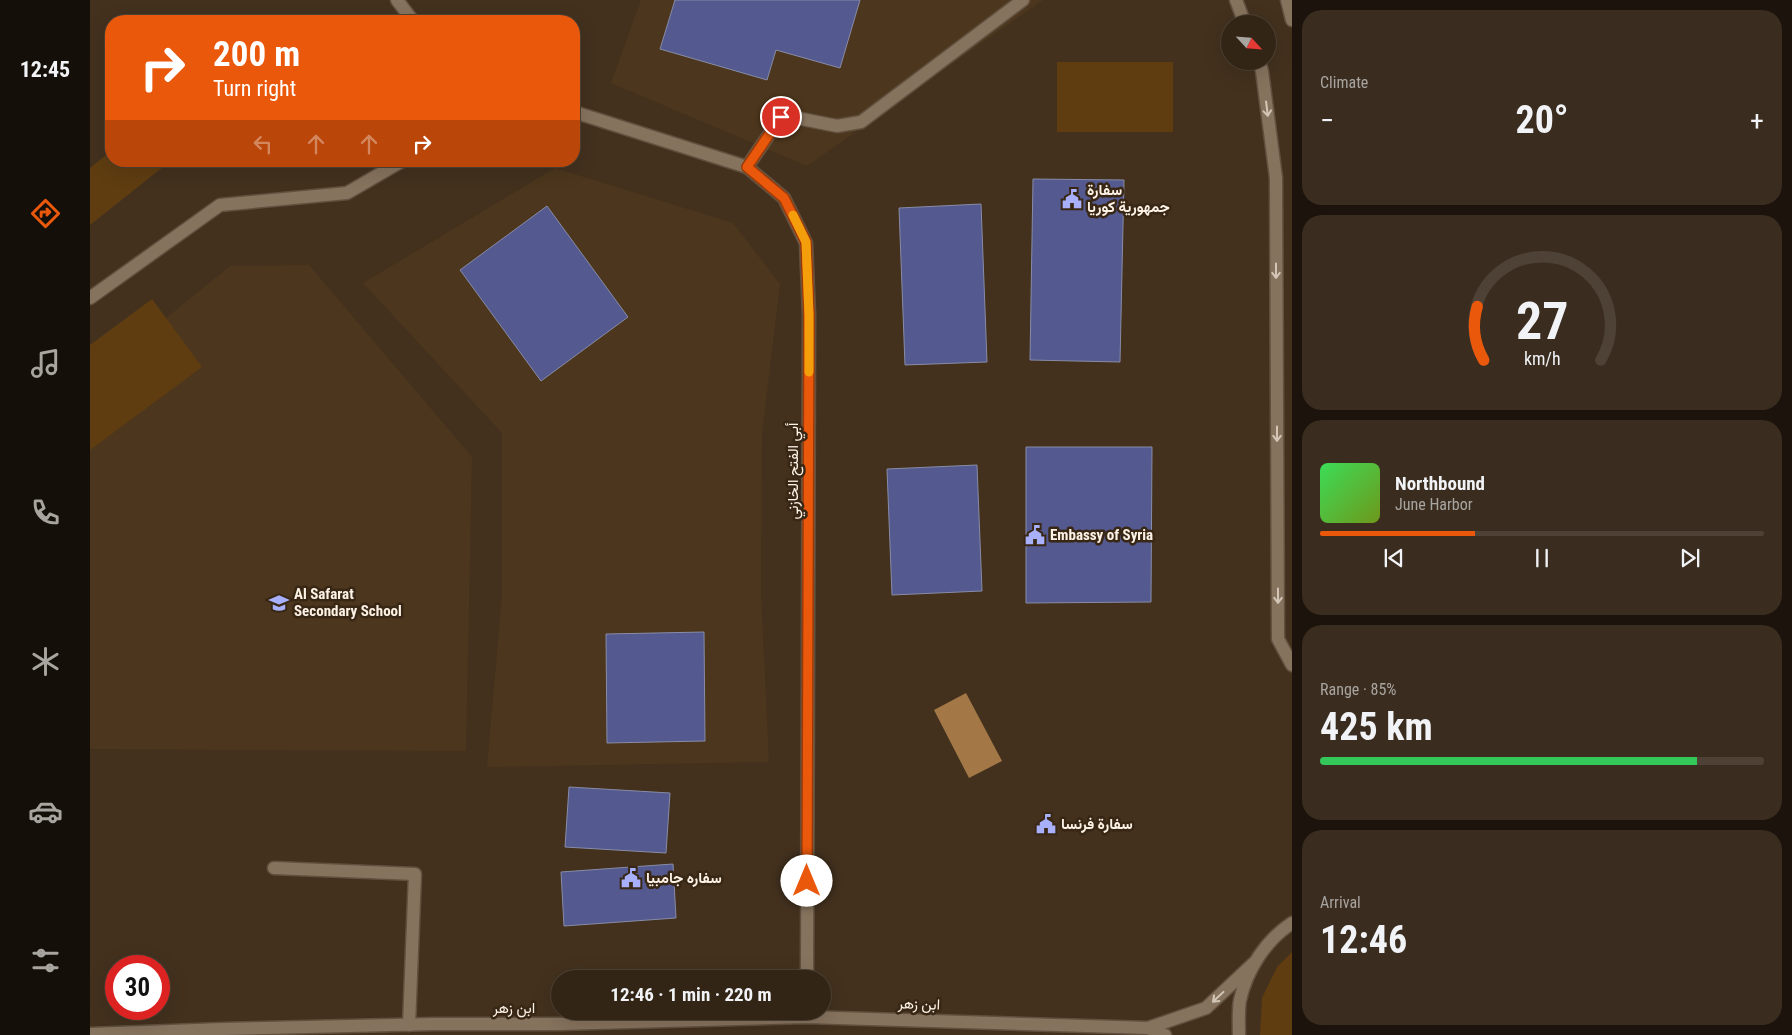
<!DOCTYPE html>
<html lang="en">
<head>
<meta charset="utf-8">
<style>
	:root { --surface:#322516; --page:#3a2d1f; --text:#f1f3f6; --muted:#a8a5a1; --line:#4d4235; --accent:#ea580c }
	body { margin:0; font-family:"Roboto Condensed",Vazirmatn,sans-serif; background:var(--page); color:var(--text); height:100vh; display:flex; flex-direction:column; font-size:19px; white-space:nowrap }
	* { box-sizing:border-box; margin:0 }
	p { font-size:16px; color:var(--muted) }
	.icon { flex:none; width:28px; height:28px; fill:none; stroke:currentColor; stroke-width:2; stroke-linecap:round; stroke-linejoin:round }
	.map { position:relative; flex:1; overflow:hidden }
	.drawer { display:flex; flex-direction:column; gap:10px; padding:10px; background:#1c140c; width:500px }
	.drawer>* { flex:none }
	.hud { position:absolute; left:15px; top:15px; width:475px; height:152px; border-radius:20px; box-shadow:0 5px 20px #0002,0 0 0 1px var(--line); background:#ea580c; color:#fff; overflow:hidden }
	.needle { width:32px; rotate:116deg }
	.controls { position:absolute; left:1131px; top:15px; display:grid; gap:10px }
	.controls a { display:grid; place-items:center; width:55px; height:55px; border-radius:50%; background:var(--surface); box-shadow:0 5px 20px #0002,0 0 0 1px var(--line); font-size:25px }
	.speed { position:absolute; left:15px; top:955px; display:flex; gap:10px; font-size:25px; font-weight:700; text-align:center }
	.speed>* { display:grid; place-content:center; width:65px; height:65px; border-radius:50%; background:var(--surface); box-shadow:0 5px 20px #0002,0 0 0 1px var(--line); line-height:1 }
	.speed .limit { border:8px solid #d22; background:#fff; color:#111 }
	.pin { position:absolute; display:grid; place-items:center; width:42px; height:42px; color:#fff; margin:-21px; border:2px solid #fff; border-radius:50%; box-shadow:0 1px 5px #0007 }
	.me { position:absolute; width:55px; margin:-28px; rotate:0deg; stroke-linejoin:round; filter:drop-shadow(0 0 4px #0008) }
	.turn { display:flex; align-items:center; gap:18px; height:105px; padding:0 25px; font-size:22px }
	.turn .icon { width:65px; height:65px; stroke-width:2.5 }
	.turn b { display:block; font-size:35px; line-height:42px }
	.lanes { display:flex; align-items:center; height:48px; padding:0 25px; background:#0003; justify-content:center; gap:25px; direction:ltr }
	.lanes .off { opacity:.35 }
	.big { font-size:38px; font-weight:700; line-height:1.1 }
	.drawer .tile { flex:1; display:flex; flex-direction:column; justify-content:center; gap:8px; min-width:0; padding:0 18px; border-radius:20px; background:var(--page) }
	.drawer .dial { align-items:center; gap:0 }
	.dial svg { height:130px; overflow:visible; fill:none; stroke:var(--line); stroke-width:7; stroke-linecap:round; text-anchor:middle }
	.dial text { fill:var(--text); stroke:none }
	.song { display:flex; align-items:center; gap:15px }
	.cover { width:60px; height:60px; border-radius:8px; background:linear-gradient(135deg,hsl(130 70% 55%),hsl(80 70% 35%)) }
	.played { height:5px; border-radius:2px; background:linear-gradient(90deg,var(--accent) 35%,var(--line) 35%) }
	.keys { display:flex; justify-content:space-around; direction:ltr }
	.heat { display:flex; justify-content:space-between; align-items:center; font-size:28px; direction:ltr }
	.charge { height:8px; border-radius:4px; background:linear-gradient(90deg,#34c759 85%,var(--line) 0) }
	.trip { position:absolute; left:461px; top:970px; width:280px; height:50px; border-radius:25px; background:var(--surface); box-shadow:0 5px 20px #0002,0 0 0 1px var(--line); font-weight:700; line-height:50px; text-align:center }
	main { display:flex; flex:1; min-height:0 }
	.menu { display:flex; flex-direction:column; width:90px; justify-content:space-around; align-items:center; background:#140f09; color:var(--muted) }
	.menu .icon { width:35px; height:35px }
	.menu .on { color:var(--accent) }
	.menu b { font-size:22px; color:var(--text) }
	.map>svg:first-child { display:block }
	.built { fill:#4c361d }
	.green { fill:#5f3d11 }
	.water { fill:#a47846 }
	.building { fill:#54598f; stroke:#888ca6 }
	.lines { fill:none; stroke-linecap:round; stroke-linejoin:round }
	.service-casing { stroke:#61503e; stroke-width:15 }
	.minor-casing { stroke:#61503e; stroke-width:15 }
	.tertiary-casing { stroke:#61503e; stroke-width:15 }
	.service { stroke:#86735e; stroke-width:12 }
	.minor { stroke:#86735e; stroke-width:12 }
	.tertiary { stroke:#86735e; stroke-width:12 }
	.oneway { stroke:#d3c6b6 }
	.route-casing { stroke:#983908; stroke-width:12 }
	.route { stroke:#ea580c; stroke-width:9 }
	.slow { stroke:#f59e0b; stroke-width:9 }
	.labels { text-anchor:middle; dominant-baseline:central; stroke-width:5; stroke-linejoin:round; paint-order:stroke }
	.poi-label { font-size:15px; font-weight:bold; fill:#fdf2e6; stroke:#382714; text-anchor:start }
	.street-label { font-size:15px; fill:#fdf2e6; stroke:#382714 }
</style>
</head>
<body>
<main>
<nav class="menu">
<b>12:45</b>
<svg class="icon on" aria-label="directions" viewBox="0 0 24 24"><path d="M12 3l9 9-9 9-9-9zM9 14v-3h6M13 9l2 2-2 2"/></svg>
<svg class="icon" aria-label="music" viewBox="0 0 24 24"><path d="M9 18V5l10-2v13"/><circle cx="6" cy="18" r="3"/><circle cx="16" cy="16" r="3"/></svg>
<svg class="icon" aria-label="phone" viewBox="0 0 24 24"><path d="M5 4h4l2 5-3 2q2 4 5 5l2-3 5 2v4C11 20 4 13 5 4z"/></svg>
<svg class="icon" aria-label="climate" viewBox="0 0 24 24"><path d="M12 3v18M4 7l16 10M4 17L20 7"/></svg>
<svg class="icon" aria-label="car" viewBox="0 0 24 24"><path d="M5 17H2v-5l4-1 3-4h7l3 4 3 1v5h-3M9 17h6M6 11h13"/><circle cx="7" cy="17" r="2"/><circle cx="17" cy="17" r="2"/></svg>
<svg class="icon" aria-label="filters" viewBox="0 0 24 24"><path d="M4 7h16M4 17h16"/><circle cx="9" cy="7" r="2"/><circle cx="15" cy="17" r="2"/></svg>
</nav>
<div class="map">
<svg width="1202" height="1035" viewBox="0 0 1202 1035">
	<rect width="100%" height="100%" fill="#43311e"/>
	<g class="built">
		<path d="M551,0H953L717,166L521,83Z"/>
		<path d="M465,168L643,223L690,284L672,433L671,595L679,762L397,767L412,595V433L273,283Z"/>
		<path d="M219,265L382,457L376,751L0,749V380L140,266Z"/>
	</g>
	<g class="green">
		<rect x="967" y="62" width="116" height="70"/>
		<path d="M21,151V161H69L73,167L0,225V168Z"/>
		<path d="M62,299L112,367L0,450V345Z"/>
		<path d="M1202,952V1035H1170L1172,998L1187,967Z"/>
	</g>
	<path class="water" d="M876,693L912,761L879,778L844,710Z"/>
	<g class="building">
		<path d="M585,0H770L750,68L686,50L677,80L570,49Z"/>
		<path d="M943,179L1034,180L1030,362L940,360Z"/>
		<path d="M891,204L897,362L815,365L809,208Z"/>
		<path d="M457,206L538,317L451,381L370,270Z"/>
		<path d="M936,447H1062L1061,602L936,603Z"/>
		<path d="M887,465L892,591L802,595L797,469Z"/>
		<path d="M614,632L615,741L517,743L516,634Z"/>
		<path d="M479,787L580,793L576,853L475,847Z"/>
		<path d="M583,864L586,918L474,926L471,872Z"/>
	</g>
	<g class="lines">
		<defs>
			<g id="service">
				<path d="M657,167L691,117L707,118L747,126L771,122L933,0"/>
				<path d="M0,298L130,205L257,193L312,161"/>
				<path d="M184,868L325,874L319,1025"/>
			</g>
			<g id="minor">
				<path d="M307,0L323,21"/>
				<path d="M1146,0L1155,24"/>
				<path d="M1169,61L1172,71L1186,178L1188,639L1202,665"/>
				<path d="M484,112L657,167L694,198L716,243L719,315L717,979"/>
				<path d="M0,1034L133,1029L344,1024H470L717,1017L1058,1028"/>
				<path d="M1075,1035L1058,1028L1116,1008L1164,963"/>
			</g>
			<g id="tertiary">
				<path d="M1197,0L1202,20"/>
				<path d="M1149,1035C1149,1024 1148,1011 1150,1000C1157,969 1176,940 1202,923"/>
			</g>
		</defs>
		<use href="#service" class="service-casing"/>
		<use href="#minor" class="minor-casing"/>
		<use href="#tertiary" class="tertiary-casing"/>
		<use href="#service" class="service"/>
		<use href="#minor" class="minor"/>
		<use href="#tertiary" class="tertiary"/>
	</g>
	<defs><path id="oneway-shaft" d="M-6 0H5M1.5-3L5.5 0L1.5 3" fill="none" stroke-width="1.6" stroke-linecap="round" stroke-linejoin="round" transform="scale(1.25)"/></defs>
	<g class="oneway">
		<use href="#oneway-shaft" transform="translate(1177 109) rotate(83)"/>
		<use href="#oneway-shaft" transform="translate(1186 271) rotate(90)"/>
		<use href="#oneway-shaft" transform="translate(1187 434) rotate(90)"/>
		<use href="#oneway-shaft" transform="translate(1188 596) rotate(90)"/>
		<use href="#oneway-shaft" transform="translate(1128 997) rotate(137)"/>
	</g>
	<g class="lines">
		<defs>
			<path id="route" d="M691,117L657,167L694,198L716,242L719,315L717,881"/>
		</defs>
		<use href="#route" class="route-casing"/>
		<use href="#route" class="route"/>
		<path class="slow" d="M703,215L716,242L719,315V372"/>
	</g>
	<defs>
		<symbol id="civic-bare" viewBox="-9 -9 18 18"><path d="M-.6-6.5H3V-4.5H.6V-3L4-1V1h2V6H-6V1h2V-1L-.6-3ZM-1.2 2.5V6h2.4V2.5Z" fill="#a8b0fc" stroke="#382714" stroke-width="2.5" paint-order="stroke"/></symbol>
		<symbol id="school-bare" viewBox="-9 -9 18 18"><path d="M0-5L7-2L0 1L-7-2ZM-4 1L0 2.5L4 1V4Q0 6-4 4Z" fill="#a8b0fc" stroke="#382714" stroke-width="2.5" paint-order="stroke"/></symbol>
	</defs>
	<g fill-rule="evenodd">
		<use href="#civic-bare" x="968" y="185" width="28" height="28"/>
		<use href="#civic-bare" x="931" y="521" width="28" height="28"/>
		<use href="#school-bare" x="175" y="589" width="28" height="28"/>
		<use href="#civic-bare" x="942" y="810" width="28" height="28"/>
		<use href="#civic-bare" x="527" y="864" width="28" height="28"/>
	</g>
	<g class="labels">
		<g class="poi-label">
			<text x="997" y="190">سفارة<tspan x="997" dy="17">جمهورية كوريا</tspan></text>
			<text x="960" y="535">Embassy of Syria</text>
			<text x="204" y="594">Al Safarat<tspan x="204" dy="17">Secondary School</tspan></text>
			<text x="971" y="824">سفارة فرنسا</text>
			<text x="556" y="878">سفاره جامبيا</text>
		</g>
		<g class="street-label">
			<text transform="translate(703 471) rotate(-90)">أبي الفتح الخازني</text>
			<text transform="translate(829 1004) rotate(2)">ابن زهر</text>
			<text x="424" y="1008">ابن زهر</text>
		</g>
	</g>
</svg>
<div class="controls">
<a><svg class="needle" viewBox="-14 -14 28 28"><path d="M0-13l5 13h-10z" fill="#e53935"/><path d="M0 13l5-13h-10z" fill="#a8a5a1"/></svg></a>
</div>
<div class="speed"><div class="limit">30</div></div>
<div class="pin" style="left:691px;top:117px;background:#d93025"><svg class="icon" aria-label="arrive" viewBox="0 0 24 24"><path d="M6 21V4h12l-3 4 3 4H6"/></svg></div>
<svg class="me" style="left:717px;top:881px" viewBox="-20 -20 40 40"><circle r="19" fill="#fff"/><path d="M0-13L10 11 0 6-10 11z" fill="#ea580c"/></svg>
<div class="trip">12:46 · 1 min · 220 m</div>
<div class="hud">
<div class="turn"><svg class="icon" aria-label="right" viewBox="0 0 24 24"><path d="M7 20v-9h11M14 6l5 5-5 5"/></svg><div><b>200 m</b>Turn right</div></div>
<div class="lanes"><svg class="icon off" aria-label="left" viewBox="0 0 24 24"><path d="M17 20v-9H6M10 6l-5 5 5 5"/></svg><svg class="icon off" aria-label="ahead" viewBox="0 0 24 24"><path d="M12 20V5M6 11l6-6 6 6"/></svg><svg class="icon off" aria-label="ahead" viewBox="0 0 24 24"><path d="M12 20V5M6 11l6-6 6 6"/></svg><svg class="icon" aria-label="right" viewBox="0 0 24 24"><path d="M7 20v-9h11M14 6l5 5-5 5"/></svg></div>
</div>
</div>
<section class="drawer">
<div class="tile"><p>Climate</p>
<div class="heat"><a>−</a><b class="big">20°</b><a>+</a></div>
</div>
<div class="tile dial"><svg viewBox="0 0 100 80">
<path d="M14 69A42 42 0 1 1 86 69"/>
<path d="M14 69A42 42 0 0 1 10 36" stroke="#ea580c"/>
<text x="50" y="56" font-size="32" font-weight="700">27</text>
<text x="50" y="72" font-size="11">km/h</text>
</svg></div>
<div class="tile">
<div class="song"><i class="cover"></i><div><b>Northbound</b><p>June Harbor</p></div></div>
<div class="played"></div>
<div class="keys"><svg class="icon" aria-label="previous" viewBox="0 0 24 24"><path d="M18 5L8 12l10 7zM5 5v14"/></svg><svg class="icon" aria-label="pause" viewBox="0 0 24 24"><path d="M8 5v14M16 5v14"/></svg><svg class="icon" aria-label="next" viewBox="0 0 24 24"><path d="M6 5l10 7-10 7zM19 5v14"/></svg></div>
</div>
<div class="tile"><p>Range · 85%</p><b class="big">425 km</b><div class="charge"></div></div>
<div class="tile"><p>Arrival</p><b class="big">12:46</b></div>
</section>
</main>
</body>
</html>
